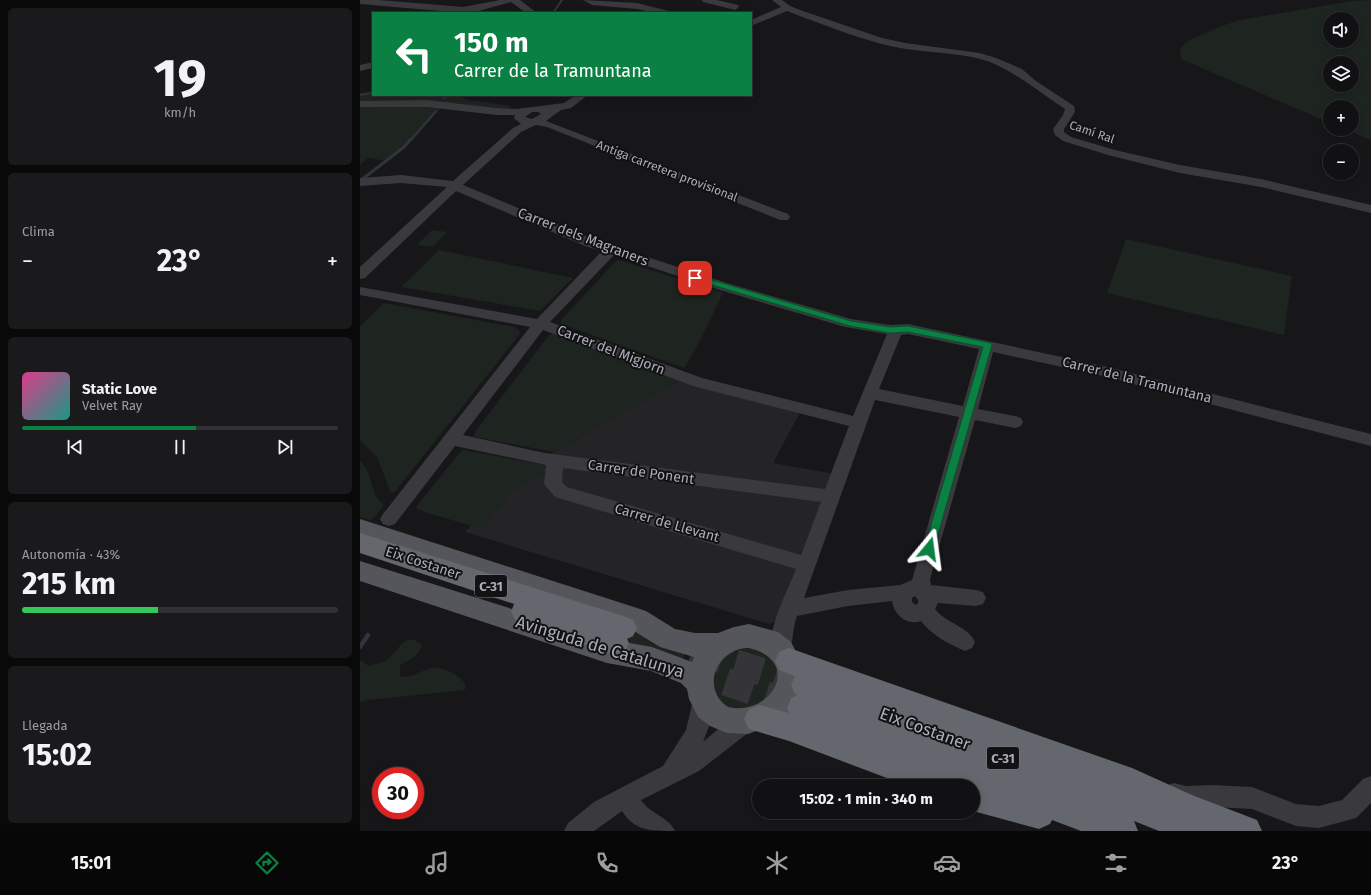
<!DOCTYPE html>
<html lang="es">
<head>
<meta charset="utf-8">
<style>
	:root { --surface:#111113; --page:#1a1a1c; --text:#f1f3f6; --muted:#9c9da0; --line:#303133; --accent:#0b8043 }
	body { margin:0; font-family:"Fira Sans",sans-serif; background:var(--page); color:var(--text); height:100vh; display:flex; flex-direction:column; font-size:15px; white-space:nowrap }
	* { box-sizing:border-box; margin:0 }
	p { font-size:13px; color:var(--muted) }
	.icon { flex:none; width:22px; height:22px; fill:none; stroke:currentColor; stroke-width:2; stroke-linecap:round; stroke-linejoin:round }
	.map { position:relative; flex:1; overflow:hidden }
	.drawer { display:flex; flex-direction:column; gap:8px; padding:8px; background:#09090a; width:360px }
	.drawer>* { flex:none }
	.hud { position:absolute; left:12px; top:12px; width:380px; height:84px; border-radius:0px; box-shadow:0 2px 10px #0003,0 0 0 1px var(--line); background:#0b8043; color:#fff; overflow:hidden }
	.fabs { position:absolute; left:963px; top:12px; display:grid; gap:8px }
	.fabs a { display:grid; place-items:center; width:36px; height:36px; border-radius:50%; background:var(--surface); box-shadow:0 2px 10px #0003,0 0 0 1px var(--line); font-size:20px }
	.speed { position:absolute; left:12px; top:767px; display:flex; gap:8px; font-size:20px; font-weight:700; text-align:center }
	.speed>* { display:grid; place-content:center; width:52px; height:52px; border-radius:50%; background:var(--surface); box-shadow:0 2px 10px #0003,0 0 0 1px var(--line); line-height:1 }
	.speed .limit { border:6px solid #d22; background:#fff; color:#111 }
	.pin { position:absolute; display:grid; place-items:center; width:34px; height:34px; color:#fff; margin:-17px; border-radius:8px; box-shadow:0 2px 6px #0006 }
	.me { position:absolute; width:44px; margin:-22px; rotate:16deg; stroke-linejoin:round; filter:drop-shadow(0 0 3px #0008) }
	.turn { display:flex; align-items:center; gap:14px; height:84px; padding:0 16px; font-size:18px }
	.turn .icon { width:52px; height:52px; stroke-width:2.5 }
	.turn b { display:block; font-size:28px; line-height:34px }
	.big { font-size:30px; font-weight:700; line-height:1.1 }
	.drawer .widget { flex:1; display:flex; flex-direction:column; justify-content:center; gap:6px; min-width:0; padding:0 14px; border-radius:6px; background:var(--page) }
	.drawer .dial { align-items:center; gap:0 }
	.dial b { font-size:52px; line-height:1 }
	.song { display:flex; align-items:center; gap:12px }
	.cover { width:48px; height:48px; border-radius:6px; background:linear-gradient(135deg,hsl(330 70% 55%),hsl(170 70% 35%)) }
	.played { height:4px; border-radius:2px; background:linear-gradient(90deg,var(--accent) 55%,var(--line) 55%) }
	.keys { display:flex; justify-content:space-around; direction:ltr }
	.heat { display:flex; justify-content:space-between; align-items:center; font-size:22px; direction:ltr }
	.charge { height:6px; border-radius:3px; background:linear-gradient(90deg,#34c759 43%,var(--line) 0) }
	.trip { position:absolute; left:392px; top:779px; width:228px; height:40px; border-radius:20px; background:var(--surface); box-shadow:0 2px 10px #0003,0 0 0 1px var(--line); font-weight:700; line-height:40px; text-align:center }
	.tab-bar { display:flex; height:64px; justify-content:space-around; align-items:center; background:#070708; color:var(--muted) }
	.tab-bar .icon { width:28px; height:28px }
	.tab-bar .selected { color:var(--accent) }
	.tab-bar b { font-size:18px; color:var(--text) }
	main { display:flex; flex:1; min-height:0 }
	.map>svg:first-child { display:block }
	.built { fill:#242326 }
	.green { fill:#1e241f; fill-rule:evenodd }
	.lines { fill:none; stroke-linecap:round; stroke-linejoin:round }
	.stream-far2 { stroke:#2e353c; stroke-width:2 }
	.stream-far1 { stroke:#2e353c; stroke-width:3 }
	.stream { stroke:#2e353c; stroke-width:4.5 }
	.highway-tunnel { stroke:#353539; stroke-width:28; stroke-dasharray:28 14; stroke-linecap:butt }
	.minor { fill:#39393e; fill-rule:evenodd }
	.major { fill:#55565c; fill-rule:evenodd }
	.highway { fill:#65676e; fill-rule:evenodd }
	.route { fill:#0b8043; stroke:#07532c }
	.labels { text-anchor:middle; dominant-baseline:central; stroke-width:4; stroke-linejoin:round; paint-order:stroke }
	.far-street-label { font-size:12px; fill:#abadb8; stroke:#121214 }
	.shield { fill:#121214; stroke:#7d7e87; stroke-width:1 }
	.shield-label { font-size:13px; font-weight:bold; fill:#abadb8 }
	.street-label { font-size:14px; fill:#abadb8; stroke:#121214 }
	.near-street-label { font-size:17px; fill:#abadb8; stroke:#121214 }
</style>
</head>
<body>
<main>
<section class="drawer">
<div class="widget dial"><b>19</b><p>km/h</p></div>
<div class="widget"><p>Clima</p>
<div class="heat"><a>−</a><b class="big">23°</b><a>+</a></div>
</div>
<div class="widget">
<div class="song"><i class="cover"></i><div><b>Static Love</b><p>Velvet Ray</p></div></div>
<div class="played"></div>
<div class="keys"><svg class="icon" aria-label="previous" viewBox="0 0 24 24"><path d="M18 5L8 12l10 7zM5 5v14"/></svg><svg class="icon" aria-label="pause" viewBox="0 0 24 24"><path d="M8 5v14M16 5v14"/></svg><svg class="icon" aria-label="next" viewBox="0 0 24 24"><path d="M6 5l10 7-10 7zM19 5v14"/></svg></div>
</div>
<div class="widget"><p>Autonomía · 43%</p><b class="big">215 km</b><div class="charge"></div></div>
<div class="widget"><p>Llegada</p><b class="big">15:02</b></div>
</section>
<div class="map">
<svg width="1011" height="831" viewBox="0 0 1011 831">
	<rect width="100%" height="100%" fill="#171719"/>
	<path class="built" d="M325,377L442,409L413,463L475,474L416,621L409,624L105,532L116,520L174,475L189,455Z"/>
	<g class="green">
		<path d="M1011,0V140L984,129H992V107H970V123L821,59L820,49L826,42L861,26L880,20L992,1ZM970,19H992V41H970ZM970,63H992V85H970Z"/>
		<path d="M13,91V95H105L103,98L109,100L151,106L148,109L73,101L0,103V93Z"/>
		<path d="M28,105L74,106L141,114L139,115L81,108L48,145L28,161L8,158L0,165V106Z"/>
		<path d="M72,230L87,232L73,247L57,245Z"/>
		<path d="M766,239L932,276L924,335L747,293Z"/>
		<path d="M79,250L213,278L180,311L41,287Z"/>
		<path d="M259,260L363,293C350,318 340,345 324,368L201,324L202,319L256,261Z"/>
		<path d="M24,303L154,327L160,331L159,335L34,493L30,491L17,457L0,440V326Z"/>
		<path d="M193,334L308,376L319,381L194,452L115,437L114,435L115,432L189,335Z"/>
		<path d="M104,450L190,466L186,480L174,475L153,492L122,529L58,510L56,507L101,451Z"/>
		<path d="M0,461C14,473 9,494 24,505L14,518L10,520L0,517Z"/>
		<path d="M264,623L326,652L322,661L261,650Z"/>
		<path d="M47,640H55L62,645C59,656 50,660 40,665V677C52,677 55,674 65,670C79,664 95,672 105,683V690L9,700L0,702V660L9,666C14,664 21,664 25,661C34,656 38,645 47,640Z"/>
		<path d="M384,646L405,650L421,673L407,705L375,713L352,696L351,670L366,653Z"/>
	</g>
	<g class="lines">
		<g class="stream-far2">
			<path d="M193,13L202,0"/>
			<path d="M0,95L13,93"/>
			<path d="M84,98L89,95"/>
			<path d="M51,140L76,111"/>
		</g>
		<path class="stream-far1" d="M0,181L44,147L51,139"/>
		<path class="stream" d="M0,647L8,635"/>
		<g class="highway-tunnel">
			<path d="M335,651L445,685"/>
			<path d="M326,668L437,706"/>
		</g>
		<g class="minor">
			<path d="M0,0H19L103,7L140,0H160L177,13H166L151,2L119,11L103,13L0,4Z"/>
			<path d="M223,0L277,3L309,11L311,13H295L277,9L232,5Z"/>
			<path d="M342,0H357L378,5L379,7L375,10L343,2Z"/>
			<path d="M412,0H422L430,6L443,11L522,38L545,43L620,53L636,58L662,69L676,81L714,106L715,112L704,129V132L711,137L755,150L820,165L901,179L1011,205V213L901,187L820,173L748,155L703,141L695,135L693,129L703,115L705,109C680,93 657,73 630,62C605,53 573,53 546,49C508,43 464,25 427,11L391,26V20L421,7Z"/>
			<path d="M13,62V68L0,71V65Z"/>
			<path d="M216,95H228L211,108L201,110L186,121L428,214L430,217L428,220H420L187,127L176,125L161,132L103,185L235,240L370,284L491,319L530,325L548,324L739,365L1011,434V446L739,375L633,352L618,409L655,416L661,418L663,422L661,426L655,428L615,420L570,579L571,585L616,590L623,592L626,598L623,604L616,606L578,603L575,609C585,623 608,626 615,642L612,648L605,651C590,645 570,634 561,621C547,626 534,615 532,601L488,606L437,616C432,629 434,642 428,654L421,657L414,654C404,632 428,591 436,569L195,497L184,484L186,465L95,446L35,524L29,526L23,524L20,519L23,514L170,327L0,295V287L177,319L242,251L225,246L96,191L5,278L0,279V267L87,187L41,183L0,186V178L41,175L93,181L153,128L161,124L154,118L155,115H137L67,107H0V101L67,100L137,108L156,109L204,103ZM172,112H178L181,114L172,119L165,117ZM254,255L360,290L485,327L527,334L493,416L342,378L190,322ZM183,330L333,386L489,426L465,489L185,453L103,435ZM548,334L619,349L603,406L519,389L541,335ZM515,400L599,417L552,580L540,585L488,590L444,598ZM203,468L461,502L441,555L207,487L202,482ZM555,596L558,600V603L556,605L552,602V598Z"/>
			<path d="M343,690L350,693C357,708 349,727 343,742L370,719L385,712L393,715L396,722L393,729L339,771L281,800C291,815 308,816 315,831C291,831 274,831 262,811L234,831H204L208,823L234,802L303,766L326,730L333,700L336,693Z"/>
			<path d="M1011,776V803L996,818L959,828L936,826L892,809L853,807L826,808L806,802L803,794L806,786L814,783L826,786L853,785L892,787L936,804L959,806L982,800L1003,779Z"/>
		</g>
		<path class="major" d="M0,519L277,608L286,611L315,629L335,633H358L374,627L389,624L418,632L431,642L442,663L444,677L441,691L429,714L416,724L388,734L367,733L350,726L338,717L329,699L327,689L321,683L291,671L247,663L0,581V561L247,639L292,647L332,662L334,657L300,647L269,628L0,539ZM389,648C443,661 412,717 368,707C347,693 350,665 371,653C376,649 383,648 389,648Z"/>
		<g class="highway">
			<path d="M0,533L263,616L273,620L277,628L273,636L267,639L269,643L265,652L255,655L155,620L151,612L154,604L0,553Z"/>
			<path d="M429,648L772,768L832,795L897,820L902,831H799L774,821L778,831H721L692,820L690,824L679,829L613,811V786H548L429,741L389,729L384,719L389,709L399,705L429,713L427,708L431,698L438,695L435,694L431,685L435,676L419,670L415,661L419,652Z"/>
		</g>
	</g>
	<path class="route" d="M335,275L491,321L530,327L548,326L631,343L632,345L573,552L569,553L566,552L564,549L623,347L548,332L530,333L490,326L332,279V276Z"/>
	<g class="labels">
		<g class="far-street-label">
			<text transform="translate(732 132) rotate(19)">Camí Ral</text>
			<text transform="translate(307 171) rotate(21)">Antiga carretera provisional</text>
		</g>
		<g class="shield">
			<rect x="115" y="575" width="32" height="22" rx="3"/>
			<rect x="627" y="747" width="32" height="22" rx="3"/>
		</g>
		<g class="shield-label">
			<text x="131" y="586">C-31</text>
			<text x="643" y="758">C-31</text>
		</g>
		<g class="street-label">
			<text transform="translate(223 237) rotate(21)">Carrer dels Magraners</text>
			<text transform="translate(251 350) rotate(21)">Carrer del Migjorn</text>
			<text transform="translate(777 380) rotate(14)">Carrer de la Tramuntana</text>
			<text transform="translate(281 472) rotate(8)">Carrer de Ponent</text>
			<text transform="translate(307 523) rotate(16)">Carrer de Llevant</text>
			<text transform="translate(63 563) rotate(18)">Eix Costaner</text>
		</g>
		<g class="near-street-label">
			<text transform="translate(240 647) rotate(17)">Avinguda de Catalunya</text>
			<text transform="translate(565 729) rotate(20)">Eix Costaner</text>
		</g>
	</g>
</svg>
<div class="fabs">
<a><svg class="icon" aria-label="sound" viewBox="0 0 24 24"><path d="M4 9h4l5-4v14l-5-4H4zM17 9q2 3 0 6"/></svg></a>
<a><svg class="icon" aria-label="layers" viewBox="0 0 24 24"><path d="M12 4l9 5-9 5-9-5zM3 14l9 5 9-5"/></svg></a>
<a>+</a>
<a>−</a>
</div>
<div class="speed"><div class="limit">30</div></div>
<div class="pin" style="left:335px;top:278px;background:#d93025"><svg class="icon" aria-label="arrive" viewBox="0 0 24 24"><path d="M6 21V4h12l-3 4 3 4H6"/></svg></div>
<svg class="me" style="left:569px;top:549px" viewBox="-20 -20 40 40"><path d="M0-17L14 15 0 8-14 15z" fill="#0b8043" stroke="#fff" stroke-width="4"/></svg>
<div class="trip">15:02 · 1 min · 340 m</div>
<div class="hud">
<div class="turn"><svg class="icon" aria-label="left" viewBox="0 0 24 24"><path d="M17 20v-9H6M10 6l-5 5 5 5"/></svg><div><b>150 m</b>Carrer de la Tramuntana</div></div>
</div>
</div>
</main>
<nav class="tab-bar">
<b>15:01</b>
<svg class="icon selected" aria-label="directions" viewBox="0 0 24 24"><path d="M12 3l9 9-9 9-9-9zM9 14v-3h6M13 9l2 2-2 2"/></svg>
<svg class="icon" aria-label="music" viewBox="0 0 24 24"><path d="M9 18V5l10-2v13"/><circle cx="6" cy="18" r="3"/><circle cx="16" cy="16" r="3"/></svg>
<svg class="icon" aria-label="phone" viewBox="0 0 24 24"><path d="M5 4h4l2 5-3 2q2 4 5 5l2-3 5 2v4C11 20 4 13 5 4z"/></svg>
<svg class="icon" aria-label="climate" viewBox="0 0 24 24"><path d="M12 3v18M4 7l16 10M4 17L20 7"/></svg>
<svg class="icon" aria-label="car" viewBox="0 0 24 24"><path d="M5 17H2v-5l4-1 3-4h7l3 4 3 1v5h-3M9 17h6M6 11h13"/><circle cx="7" cy="17" r="2"/><circle cx="17" cy="17" r="2"/></svg>
<svg class="icon" aria-label="filters" viewBox="0 0 24 24"><path d="M4 7h16M4 17h16"/><circle cx="9" cy="7" r="2"/><circle cx="15" cy="17" r="2"/></svg>
<b>23°</b>
</nav>
</body>
</html>
